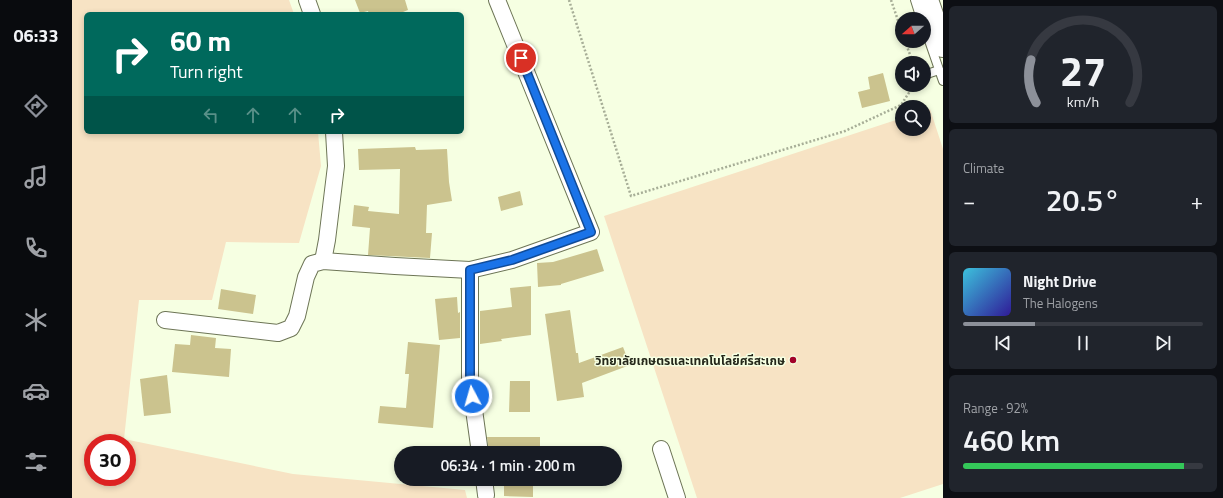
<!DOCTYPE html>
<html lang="en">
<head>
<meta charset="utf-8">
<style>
	:root { --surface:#171b24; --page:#20242c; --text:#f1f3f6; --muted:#9ea1a6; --line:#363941; --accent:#8c9099 }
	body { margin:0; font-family:"Titillium Web","Noto Sans Thai",sans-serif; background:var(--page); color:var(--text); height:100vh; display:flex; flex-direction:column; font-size:15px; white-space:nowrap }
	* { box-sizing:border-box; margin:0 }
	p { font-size:13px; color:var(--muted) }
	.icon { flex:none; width:22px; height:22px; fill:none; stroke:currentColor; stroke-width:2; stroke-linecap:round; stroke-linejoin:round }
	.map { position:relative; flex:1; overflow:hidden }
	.details { display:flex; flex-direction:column; gap:6px; padding:6px; background:#0d0f14; width:280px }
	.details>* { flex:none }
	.hud { position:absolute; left:12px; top:12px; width:380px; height:122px; border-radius:6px; box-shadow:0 2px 6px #0003; background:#00695c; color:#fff; overflow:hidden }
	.needle { width:26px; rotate:249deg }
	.tools { position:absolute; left:823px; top:12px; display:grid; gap:8px }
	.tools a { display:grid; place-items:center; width:36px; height:36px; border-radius:50%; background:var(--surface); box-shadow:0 2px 6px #0003; font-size:20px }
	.speed { position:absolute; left:12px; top:434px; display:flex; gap:8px; font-size:20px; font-weight:700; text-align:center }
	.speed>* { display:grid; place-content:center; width:52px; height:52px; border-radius:50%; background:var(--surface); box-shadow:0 2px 6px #0003; line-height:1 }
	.speed .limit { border:6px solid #d22; background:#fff; color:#111 }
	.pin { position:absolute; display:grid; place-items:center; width:34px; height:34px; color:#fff; margin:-17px; border:2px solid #fff; border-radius:50%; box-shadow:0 1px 4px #0007 }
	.me { position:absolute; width:44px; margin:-22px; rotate:354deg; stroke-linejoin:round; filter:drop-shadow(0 0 3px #0008) }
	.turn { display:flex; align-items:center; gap:14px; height:84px; padding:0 20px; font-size:18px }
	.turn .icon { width:52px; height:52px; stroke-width:2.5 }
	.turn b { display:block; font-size:28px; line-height:34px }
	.lanes { display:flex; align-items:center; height:38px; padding:0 20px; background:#0003; justify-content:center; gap:20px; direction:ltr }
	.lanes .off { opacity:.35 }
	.big { font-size:30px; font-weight:600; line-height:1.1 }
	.details .widget { flex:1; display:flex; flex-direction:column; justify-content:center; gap:6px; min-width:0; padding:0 14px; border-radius:6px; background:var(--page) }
	.details .dial { align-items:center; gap:0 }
	.dial svg { height:104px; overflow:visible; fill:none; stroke:var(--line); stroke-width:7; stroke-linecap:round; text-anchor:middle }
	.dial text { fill:var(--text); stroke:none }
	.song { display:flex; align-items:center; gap:12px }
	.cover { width:48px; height:48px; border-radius:6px; background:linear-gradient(135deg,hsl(190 70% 55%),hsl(250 70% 35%)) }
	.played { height:4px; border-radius:2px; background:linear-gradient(90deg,var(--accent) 30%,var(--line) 30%) }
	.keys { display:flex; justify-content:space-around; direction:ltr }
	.heat { display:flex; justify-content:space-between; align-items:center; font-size:22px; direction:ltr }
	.charge { height:6px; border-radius:3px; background:linear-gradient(90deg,#34c759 92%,var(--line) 0) }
	.trip { position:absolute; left:322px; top:446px; width:228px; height:40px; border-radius:20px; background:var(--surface); box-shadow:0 2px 6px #0003; font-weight:600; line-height:40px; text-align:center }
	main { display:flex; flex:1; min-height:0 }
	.dock { display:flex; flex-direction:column; width:72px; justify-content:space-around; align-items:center; background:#090b0e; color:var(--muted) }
	.dock .icon { width:28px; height:28px }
	.dock .current { color:var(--accent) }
	.dock b { font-size:18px; color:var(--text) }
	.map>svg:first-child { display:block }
	.green { fill:#f7e3c4; fill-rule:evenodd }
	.building { fill:#cbc38e }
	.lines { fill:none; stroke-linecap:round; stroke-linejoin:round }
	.lane-casing { stroke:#6d7556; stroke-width:10 }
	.street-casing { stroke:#6d7556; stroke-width:18 }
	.secondary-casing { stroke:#6d7556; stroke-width:24 }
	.path { stroke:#a7ae97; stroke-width:2.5; stroke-dasharray:2 2; stroke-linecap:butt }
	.lane { stroke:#fff; stroke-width:8 }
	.street { stroke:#fff; stroke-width:16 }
	.secondary { stroke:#fff; stroke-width:22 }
	.route-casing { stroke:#114b97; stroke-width:10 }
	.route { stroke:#1a73e8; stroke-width:7 }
	.poi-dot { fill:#a2022a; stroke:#f6ffe2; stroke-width:1.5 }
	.labels { text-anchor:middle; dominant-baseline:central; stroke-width:3; stroke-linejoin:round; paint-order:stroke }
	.poi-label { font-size:12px; font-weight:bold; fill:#24271a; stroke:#f6ffe2; text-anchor:end }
</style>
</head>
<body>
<main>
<nav class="dock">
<b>06:33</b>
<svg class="icon current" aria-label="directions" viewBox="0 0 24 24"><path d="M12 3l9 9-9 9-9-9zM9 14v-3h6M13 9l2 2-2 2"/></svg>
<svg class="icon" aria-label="music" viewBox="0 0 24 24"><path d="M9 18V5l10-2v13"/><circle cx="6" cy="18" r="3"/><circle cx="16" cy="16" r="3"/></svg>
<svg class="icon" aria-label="phone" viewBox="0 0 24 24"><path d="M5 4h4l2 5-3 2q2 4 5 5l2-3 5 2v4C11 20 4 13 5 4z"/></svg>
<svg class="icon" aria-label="climate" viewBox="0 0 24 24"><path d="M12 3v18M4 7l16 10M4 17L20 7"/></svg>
<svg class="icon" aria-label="car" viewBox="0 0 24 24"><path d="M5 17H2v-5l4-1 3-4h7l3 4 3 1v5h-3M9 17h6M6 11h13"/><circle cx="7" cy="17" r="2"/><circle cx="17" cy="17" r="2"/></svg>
<svg class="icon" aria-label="filters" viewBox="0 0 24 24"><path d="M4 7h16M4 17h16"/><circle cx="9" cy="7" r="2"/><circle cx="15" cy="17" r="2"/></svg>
</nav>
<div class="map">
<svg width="871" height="498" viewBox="0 0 871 498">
	<rect width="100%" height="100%" fill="#f6ffe2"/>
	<g class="green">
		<path d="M0,0H217L222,14H14V132H246L249,166L227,243L154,242L140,300H67L52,439L221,474L393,490L395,498H0ZM21,443H55V477H21Z"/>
		<path d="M858,109L871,149V484L828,498H625L532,216L830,118V129H852V111Z"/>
	</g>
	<g class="building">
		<path d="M283,0H333L336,10L326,14H297L296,11L288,13Z"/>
		<path d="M811,73L818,101L790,108L786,92L798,89L796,77Z"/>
		<path d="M343,147L344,150L375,149L377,182L380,201L355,205L354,233H360L358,258L296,255L298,228L280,226L282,205L297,207L296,211L327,214L328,169L287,170L286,149Z"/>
		<path d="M448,191L451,205L429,211L426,197Z"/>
		<path d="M525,249L532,271L489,284V285L466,287L465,263L481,262Z"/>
		<path d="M459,286V335L429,339L430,341L408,344V311L440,307L438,288Z"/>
		<path d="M149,289L184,295L181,314L146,309Z"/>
		<path d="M385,297L386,313L388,312V338L367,340L363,299Z"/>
		<path d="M498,310L504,353H506L507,363L551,347L558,365L510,383L512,397L485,401L473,314Z"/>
		<path d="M119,335L144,338L143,348L159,349L157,377L100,372L103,344L118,345Z"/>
		<path d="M336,342L368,345L361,428L306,423L308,406L334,408L337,374H333Z"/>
		<path d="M95,375L99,413L72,416L68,379Z"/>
		<path d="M438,381H458V412H437Z"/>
		<path d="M415,437H468V453H417Z"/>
		<path d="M432,479H461V497L432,496Z"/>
	</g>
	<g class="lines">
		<defs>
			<g id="lane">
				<path d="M843,0L849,19"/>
				<path d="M852,26L871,81"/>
				<path d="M852,75L867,70"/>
			</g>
			<g id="street">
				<path d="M235,0L240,14"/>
				<path d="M251,261L255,240L264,166L262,132"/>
				<path d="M398,270V381L408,453"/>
				<path d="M93,320L206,333L219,328L225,316L234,277L240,264L251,261L323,266L398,270L440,260L519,232L425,0"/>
				<path d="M589,449L605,498"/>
				<path d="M412,479L414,495"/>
			</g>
			<path id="secondary" d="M855,0L871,46"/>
		</defs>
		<use href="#lane" class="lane-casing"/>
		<use href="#street" class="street-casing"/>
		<use href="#secondary" class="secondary-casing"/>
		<g class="path">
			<path d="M497,0L559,196L773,131L829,105L842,85"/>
			<path d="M819,0L830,32"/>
			<path d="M833,41L841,63"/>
		</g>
		<use href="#lane" class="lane"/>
		<use href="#street" class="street"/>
		<use href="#secondary" class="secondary"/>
	</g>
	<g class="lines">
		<defs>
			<path id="route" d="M400,396L398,381V270L440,260L519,232L449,58"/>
		</defs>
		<use href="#route" class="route-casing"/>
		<use href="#route" class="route"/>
	</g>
	<circle class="poi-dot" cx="721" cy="360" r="4"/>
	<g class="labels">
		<g class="poi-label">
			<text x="713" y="360">วิทยาลัยเกษตรและเทคโนโลยีศรีสะเกษ</text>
		</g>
	</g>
</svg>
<div class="tools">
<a><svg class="needle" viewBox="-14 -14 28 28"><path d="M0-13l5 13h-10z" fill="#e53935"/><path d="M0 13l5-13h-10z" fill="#9ea1a6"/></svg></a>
<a><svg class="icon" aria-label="sound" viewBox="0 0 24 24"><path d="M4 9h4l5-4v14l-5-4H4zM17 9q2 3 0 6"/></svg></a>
<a><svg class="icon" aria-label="search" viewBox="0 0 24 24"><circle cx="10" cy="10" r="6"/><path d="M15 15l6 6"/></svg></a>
</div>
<div class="speed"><div class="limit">30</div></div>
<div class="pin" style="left:449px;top:58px;background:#d93025"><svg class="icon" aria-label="arrive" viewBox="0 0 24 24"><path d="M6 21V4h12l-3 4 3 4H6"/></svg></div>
<svg class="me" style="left:400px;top:396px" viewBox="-20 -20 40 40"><circle r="17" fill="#1a73e8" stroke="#fff" stroke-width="3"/><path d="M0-11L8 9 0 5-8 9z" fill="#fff"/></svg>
<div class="trip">06:34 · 1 min · 200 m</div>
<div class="hud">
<div class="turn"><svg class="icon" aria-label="right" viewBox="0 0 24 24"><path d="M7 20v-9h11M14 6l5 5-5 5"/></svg><div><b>60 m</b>Turn right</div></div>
<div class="lanes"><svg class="icon off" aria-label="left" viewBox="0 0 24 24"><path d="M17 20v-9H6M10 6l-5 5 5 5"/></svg><svg class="icon off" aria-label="ahead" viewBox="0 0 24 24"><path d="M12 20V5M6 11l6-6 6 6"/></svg><svg class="icon off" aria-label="ahead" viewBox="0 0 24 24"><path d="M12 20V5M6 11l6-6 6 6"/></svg><svg class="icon" aria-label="right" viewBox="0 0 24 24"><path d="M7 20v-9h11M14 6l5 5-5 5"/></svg></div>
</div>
</div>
<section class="details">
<div class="widget dial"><svg viewBox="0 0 100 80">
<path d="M14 69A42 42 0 1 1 86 69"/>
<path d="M14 69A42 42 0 0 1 10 36" stroke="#8c9099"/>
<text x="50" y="56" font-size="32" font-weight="700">27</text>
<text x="50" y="72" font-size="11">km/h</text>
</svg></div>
<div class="widget"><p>Climate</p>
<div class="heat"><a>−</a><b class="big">20.5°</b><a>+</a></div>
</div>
<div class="widget">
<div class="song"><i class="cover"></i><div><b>Night Drive</b><p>The Halogens</p></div></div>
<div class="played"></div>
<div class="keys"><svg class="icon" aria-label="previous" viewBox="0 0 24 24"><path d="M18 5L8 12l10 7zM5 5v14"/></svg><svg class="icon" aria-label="pause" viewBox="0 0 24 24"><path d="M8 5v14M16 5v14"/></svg><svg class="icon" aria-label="next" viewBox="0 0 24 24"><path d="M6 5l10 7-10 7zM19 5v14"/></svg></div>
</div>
<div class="widget"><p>Range · 92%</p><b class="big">460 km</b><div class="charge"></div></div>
</section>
</main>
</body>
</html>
